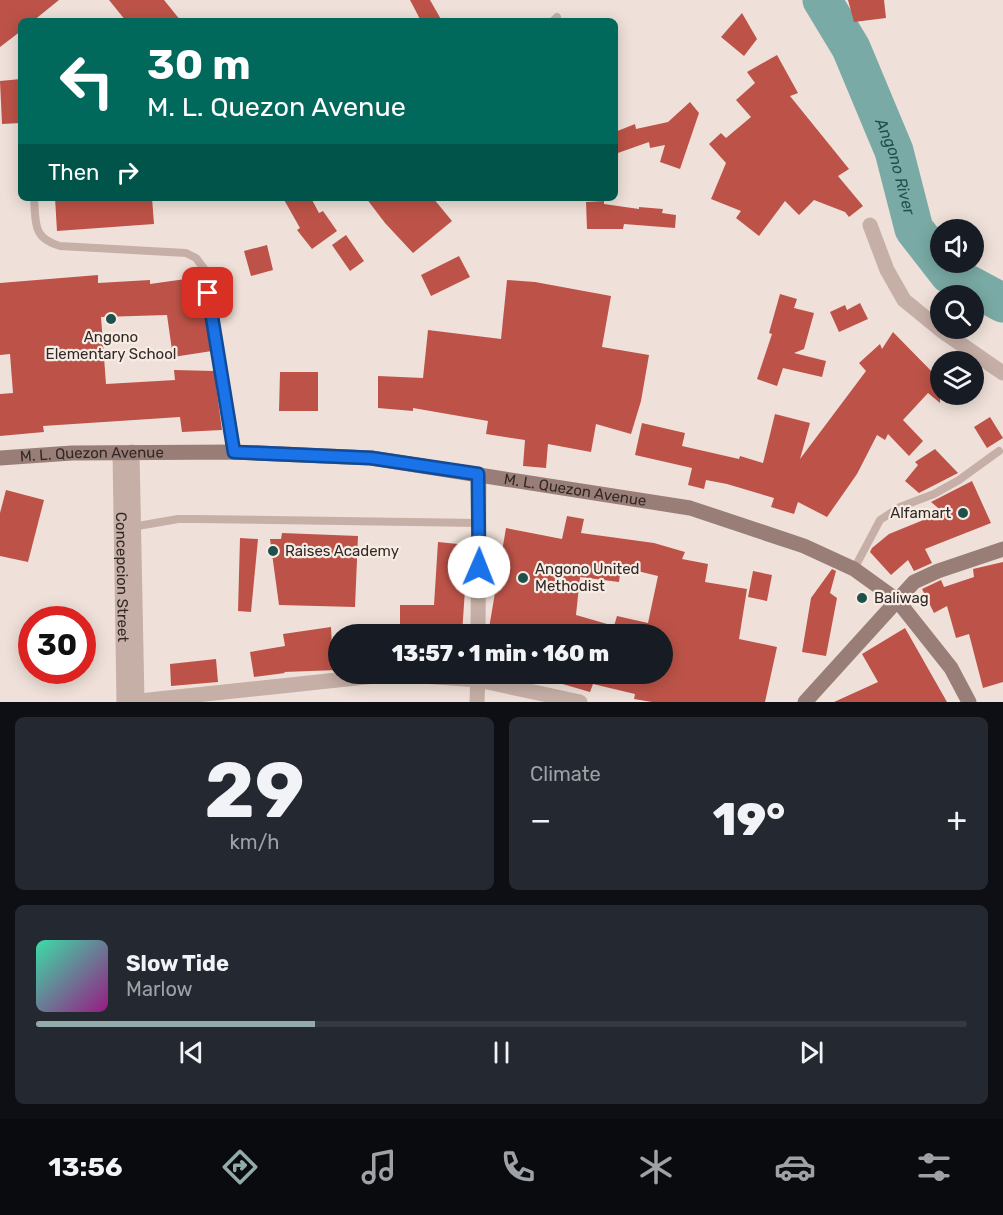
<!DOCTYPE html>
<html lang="en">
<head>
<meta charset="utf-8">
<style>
	:root { --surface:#171b24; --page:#242831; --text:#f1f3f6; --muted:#9ea1a6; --line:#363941; --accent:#92aaaa }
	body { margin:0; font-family:Rubik,sans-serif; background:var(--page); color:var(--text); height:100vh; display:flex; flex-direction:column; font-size:22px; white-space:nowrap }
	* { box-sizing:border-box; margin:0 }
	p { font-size:20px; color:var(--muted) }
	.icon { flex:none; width:33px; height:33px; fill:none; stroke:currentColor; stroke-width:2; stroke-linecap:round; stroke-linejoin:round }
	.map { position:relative; height:702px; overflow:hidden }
	.side { display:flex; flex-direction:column; gap:15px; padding:15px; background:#0d0f14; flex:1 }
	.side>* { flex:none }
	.hud { position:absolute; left:18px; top:18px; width:600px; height:183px; border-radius:9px; box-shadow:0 3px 15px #0003; background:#00695c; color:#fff; overflow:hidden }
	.buttons { position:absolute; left:930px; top:219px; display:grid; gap:12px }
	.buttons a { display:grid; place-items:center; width:54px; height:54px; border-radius:50%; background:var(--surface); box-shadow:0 3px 15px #0003; font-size:30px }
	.speed { position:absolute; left:18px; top:606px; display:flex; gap:12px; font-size:30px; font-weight:700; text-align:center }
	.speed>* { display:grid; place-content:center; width:78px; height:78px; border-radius:50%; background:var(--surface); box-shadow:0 3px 15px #0003; line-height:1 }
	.speed .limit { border:9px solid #d22; background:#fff; color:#111 }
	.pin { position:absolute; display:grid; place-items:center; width:51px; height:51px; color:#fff; margin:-26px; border-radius:12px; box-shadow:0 3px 9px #0006 }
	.me { position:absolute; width:66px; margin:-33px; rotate:1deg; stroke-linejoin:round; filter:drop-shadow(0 0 4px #0008) }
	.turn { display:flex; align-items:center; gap:21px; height:126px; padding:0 30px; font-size:27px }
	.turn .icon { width:78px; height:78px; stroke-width:2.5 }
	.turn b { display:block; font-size:42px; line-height:51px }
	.then { display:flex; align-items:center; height:57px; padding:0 30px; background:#0003; gap:12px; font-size:22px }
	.big { font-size:45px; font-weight:800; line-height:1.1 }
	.side .tile { flex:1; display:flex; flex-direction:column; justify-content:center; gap:9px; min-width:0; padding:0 21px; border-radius:9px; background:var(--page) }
	.side .dial { align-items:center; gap:0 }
	.dial b { font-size:78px; line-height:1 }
	.song { display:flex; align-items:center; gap:18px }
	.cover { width:72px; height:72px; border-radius:9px; background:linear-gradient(135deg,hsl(160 70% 55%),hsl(310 70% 35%)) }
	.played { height:6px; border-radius:3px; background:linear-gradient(90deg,var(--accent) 30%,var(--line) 30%) }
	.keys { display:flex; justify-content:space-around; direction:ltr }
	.heat { display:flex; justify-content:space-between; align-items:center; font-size:33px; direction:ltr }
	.side .tiles { flex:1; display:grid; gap:15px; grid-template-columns:1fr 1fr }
	.tile:last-child { grid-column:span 2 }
	.trip { position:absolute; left:328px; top:624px; width:345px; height:60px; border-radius:30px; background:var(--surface); box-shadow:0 3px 15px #0003; font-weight:800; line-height:60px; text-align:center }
	.tabs { display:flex; height:96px; justify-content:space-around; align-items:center; background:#090b0e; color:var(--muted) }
	.tabs .icon { width:42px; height:42px }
	.tabs .on { color:var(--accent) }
	.tabs b { font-size:27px; color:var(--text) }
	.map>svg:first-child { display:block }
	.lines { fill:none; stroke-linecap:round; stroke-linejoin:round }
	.river { stroke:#7aaaa5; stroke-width:39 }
	.building { fill:#bd5348; fill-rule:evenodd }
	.lane { stroke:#c6afa6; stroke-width:8 }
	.street { stroke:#c6afa6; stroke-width:15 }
	.secondary { stroke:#997e77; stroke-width:15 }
	.route-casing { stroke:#114b97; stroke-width:15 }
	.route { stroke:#1a73e8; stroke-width:10 }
	.poi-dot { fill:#1f514c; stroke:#f7ece4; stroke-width:2 }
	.labels { text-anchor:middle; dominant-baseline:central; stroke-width:4.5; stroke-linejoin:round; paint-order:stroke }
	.poi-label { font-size:15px; fill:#322826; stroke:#f7ece4; text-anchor:start }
	.street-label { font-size:15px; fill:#322826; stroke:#f7ece4 }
	.water-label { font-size:16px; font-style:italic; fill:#1f514c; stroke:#f7ece4 }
</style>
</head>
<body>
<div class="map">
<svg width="1003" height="702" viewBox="0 0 1003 702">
	<rect width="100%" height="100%" fill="#efe1d9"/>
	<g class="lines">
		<path class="river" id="s1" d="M822,0L851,48L894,151L914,229L949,274L1003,303"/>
	</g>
	<g class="building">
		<path d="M0,0H59L33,21H21V31L0,47Z"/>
		<path d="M109,0H164L181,21H126Z"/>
		<path d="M410,0H430L442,21H421Z"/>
		<path d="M848,0H884L886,18L854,22Z"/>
		<path d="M742,13L757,39L744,56L721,37Z"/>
		<path d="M777,55L798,93L790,96L849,169L838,176L863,206L849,217L845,212L814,200L799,215L785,201L759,236L736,218L741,211L711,199L726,163L709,144L721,133L726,138L751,117L736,100L755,83L747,72Z"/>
		<path d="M21,79V123L2,124L0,81Z"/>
		<path d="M690,102L699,113L680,169L660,162L665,145L650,148L649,142L615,154V132L635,124L636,129L668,122Z"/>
		<path d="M55,198H152L154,224L57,231Z"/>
		<path d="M283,198H311L319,213L323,211L337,231L312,249L297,230L300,228Z"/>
		<path d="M366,198H433L452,221L413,253L385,223Z"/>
		<path d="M604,201V204L639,209V207L663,209L662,213L676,215L675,228L624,224L623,229H587L586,202Z"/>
		<path d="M346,235L364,261L350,271L332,245Z"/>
		<path d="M267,245L273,270L251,276L244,251Z"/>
		<path d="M459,256L470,277L431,296L421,275Z"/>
		<path d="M98,275V283L150,280V284L200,277L212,351L173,357L167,315L101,317L106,384L175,380L174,370L214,371L222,430L182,432L180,417L43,426L44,432L0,436V394L13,393L10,354L0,355V283Z"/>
		<path d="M507,280L535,282L611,296L602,347L649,355L641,401L631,434L596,424L591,452L548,444L546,468L523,466L525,440L486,434L488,421L413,408V411L378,408V376L423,378L428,330L501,339Z"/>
		<path d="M780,294L797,299L794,308L814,313L804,349L794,353L826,361L822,377L783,368L777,386L757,379L772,334L769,333Z"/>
		<path d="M860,303L868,319L839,332L830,312L845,305L847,310Z"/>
		<path d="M893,332L940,380V403L928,393L903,420L923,441L909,456L888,434L885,440L877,435L857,474L827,517L798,502L794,514L771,507L774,498L727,484L706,480L704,489L688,485L692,468L635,455L642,423L685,433L682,446L739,459L740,456L763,463L775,414L810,423L800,459L866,371L859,363L880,344L882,349Z"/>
		<path d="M280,372H318V411H279Z"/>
		<path d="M990,417L1003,438L987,448L974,427Z"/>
		<path d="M935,449L958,473L919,493L905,481L918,465L915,462Z"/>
		<path d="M972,481L991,523L925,549L932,563L914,571L908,560L891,575L870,552L872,548L889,534L943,512L931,502Z"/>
		<path d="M6,490L44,500L28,562L0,556V513Z"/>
		<path d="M567,516L584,519L581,533L654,543L685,552L682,559L708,564L705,582L747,589L739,639L777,647L765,702H652L634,699L635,694L593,684L590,692L542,678L543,674H663V634H488L506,528L562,539ZM621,567L658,576L648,623L617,616L614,626L576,615L580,577L619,582Z"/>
		<path d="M282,533L358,536L355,607L279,605L270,539H281Z"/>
		<path d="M240,538L258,539L251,612L238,611Z"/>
		<path d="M438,542L468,545L462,634H400V605H434Z"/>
		<path d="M1003,562V682L983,688L969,634L956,638L947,606L934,613L922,589L941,580L944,587L974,577L973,569Z"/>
		<path d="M832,569L836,571L830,593L837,598L826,656L802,652L811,598Z"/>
		<path d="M753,571L772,575L767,601L748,597Z"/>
		<path d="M331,627L332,647H336L337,670L284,672L285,673L254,677L250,652L285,646L283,634Z"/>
		<path d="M905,628L947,702H834L878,682L862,654Z"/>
		<path d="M216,659L218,682L171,686L170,664Z"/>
	</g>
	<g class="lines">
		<g class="lane">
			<path d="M553,21L557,17"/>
			<path d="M34,198C36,223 32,238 60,246L186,253L196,258L205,270L234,452"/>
			<path d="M132,527L178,519H196L480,523"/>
			<path d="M854,569L880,520L900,507L934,494L959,480L999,451"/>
		</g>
		<g class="street">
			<path d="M870,225L887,270L904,300L942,331L1003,373"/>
			<path d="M132,452L137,701"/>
			<path id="s2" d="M120,453L124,702"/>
			<path d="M478,634L479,474"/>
			<path d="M130,702L394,674L478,680L580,702"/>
			<path d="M477,702L478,674"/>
		</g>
		<g class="secondary">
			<path id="s3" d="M0,458L72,453L234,452L371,458L690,508L804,546L854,569L897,600L951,668L969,702"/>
			<path d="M805,702L914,582L938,571L1003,549"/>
		</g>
	</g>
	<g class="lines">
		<defs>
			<path id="route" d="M208,293L234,452L371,458L478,474L479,567"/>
		</defs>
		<use href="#route" class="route-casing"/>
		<use href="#route" class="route"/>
	</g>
	<g class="poi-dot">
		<circle cx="111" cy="319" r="6"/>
		<circle cx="963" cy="513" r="6"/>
		<circle cx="273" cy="551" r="6"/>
		<circle cx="523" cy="578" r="6"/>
		<circle cx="862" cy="598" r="6"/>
	</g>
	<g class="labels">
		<g class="poi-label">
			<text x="111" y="337" text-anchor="middle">Angono<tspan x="111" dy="17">Elementary School</tspan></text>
			<text x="951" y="513" text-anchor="end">Alfamart</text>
			<text x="285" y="551">Raises Academy</text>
			<text x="535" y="569">Angono United<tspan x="535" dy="17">Methodist</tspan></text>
			<text x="874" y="598">Baliwag</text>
		</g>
		<g class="street-label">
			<text stroke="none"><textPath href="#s3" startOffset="92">M. L. Quezon Avenue</textPath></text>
			<text stroke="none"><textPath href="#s3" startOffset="578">M. L. Quezon Avenue</textPath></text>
			<text stroke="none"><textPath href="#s2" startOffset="124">Concepcion Street</textPath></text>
		</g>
		<g class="water-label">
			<text stroke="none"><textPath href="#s1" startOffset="183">Angono River</textPath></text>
		</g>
	</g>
</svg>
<div class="buttons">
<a><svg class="icon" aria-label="sound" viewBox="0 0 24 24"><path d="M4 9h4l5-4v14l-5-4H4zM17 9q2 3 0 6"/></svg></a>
<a><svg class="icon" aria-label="search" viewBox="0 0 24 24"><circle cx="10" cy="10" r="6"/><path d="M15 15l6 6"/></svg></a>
<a><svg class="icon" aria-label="layers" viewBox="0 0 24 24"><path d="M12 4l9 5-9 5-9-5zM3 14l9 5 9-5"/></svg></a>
</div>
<div class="speed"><div class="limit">30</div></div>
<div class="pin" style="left:208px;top:293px;background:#d93025"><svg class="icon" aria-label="arrive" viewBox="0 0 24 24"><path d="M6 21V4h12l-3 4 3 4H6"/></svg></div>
<svg class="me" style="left:479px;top:567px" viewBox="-20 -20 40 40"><circle r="19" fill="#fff"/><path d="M0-13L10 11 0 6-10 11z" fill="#1a73e8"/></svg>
<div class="trip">13:57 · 1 min · 160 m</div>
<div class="hud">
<div class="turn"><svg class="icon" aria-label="left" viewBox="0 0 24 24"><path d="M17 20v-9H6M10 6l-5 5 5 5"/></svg><div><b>30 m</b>M. L. Quezon Avenue</div></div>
<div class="then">Then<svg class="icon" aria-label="right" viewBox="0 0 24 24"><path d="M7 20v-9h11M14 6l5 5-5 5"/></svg></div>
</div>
</div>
<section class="side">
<div class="tiles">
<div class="tile dial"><b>29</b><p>km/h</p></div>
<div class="tile"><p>Climate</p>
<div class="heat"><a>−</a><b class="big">19°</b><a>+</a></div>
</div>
<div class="tile">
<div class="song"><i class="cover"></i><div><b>Slow Tide</b><p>Marlow</p></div></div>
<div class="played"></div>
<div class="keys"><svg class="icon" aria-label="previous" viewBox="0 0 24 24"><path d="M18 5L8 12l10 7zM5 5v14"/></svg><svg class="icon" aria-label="pause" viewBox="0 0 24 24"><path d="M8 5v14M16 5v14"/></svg><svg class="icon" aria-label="next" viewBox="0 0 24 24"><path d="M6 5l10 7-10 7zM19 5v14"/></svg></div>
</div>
</div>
</section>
<nav class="tabs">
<b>13:56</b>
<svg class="icon on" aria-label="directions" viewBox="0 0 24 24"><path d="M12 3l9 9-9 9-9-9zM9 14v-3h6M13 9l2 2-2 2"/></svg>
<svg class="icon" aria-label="music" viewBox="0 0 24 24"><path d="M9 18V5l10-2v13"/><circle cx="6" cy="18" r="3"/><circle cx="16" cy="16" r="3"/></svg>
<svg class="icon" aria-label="phone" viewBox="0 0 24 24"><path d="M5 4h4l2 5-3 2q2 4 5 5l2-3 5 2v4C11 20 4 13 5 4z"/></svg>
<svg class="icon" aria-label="climate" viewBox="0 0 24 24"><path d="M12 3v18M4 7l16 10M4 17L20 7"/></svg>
<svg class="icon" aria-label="car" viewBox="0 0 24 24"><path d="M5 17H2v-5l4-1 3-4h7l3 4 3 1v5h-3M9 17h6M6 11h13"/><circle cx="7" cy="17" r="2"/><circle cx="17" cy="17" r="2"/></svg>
<svg class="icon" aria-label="filters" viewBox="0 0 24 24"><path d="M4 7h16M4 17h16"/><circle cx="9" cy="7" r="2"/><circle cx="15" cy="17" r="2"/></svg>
</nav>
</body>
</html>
